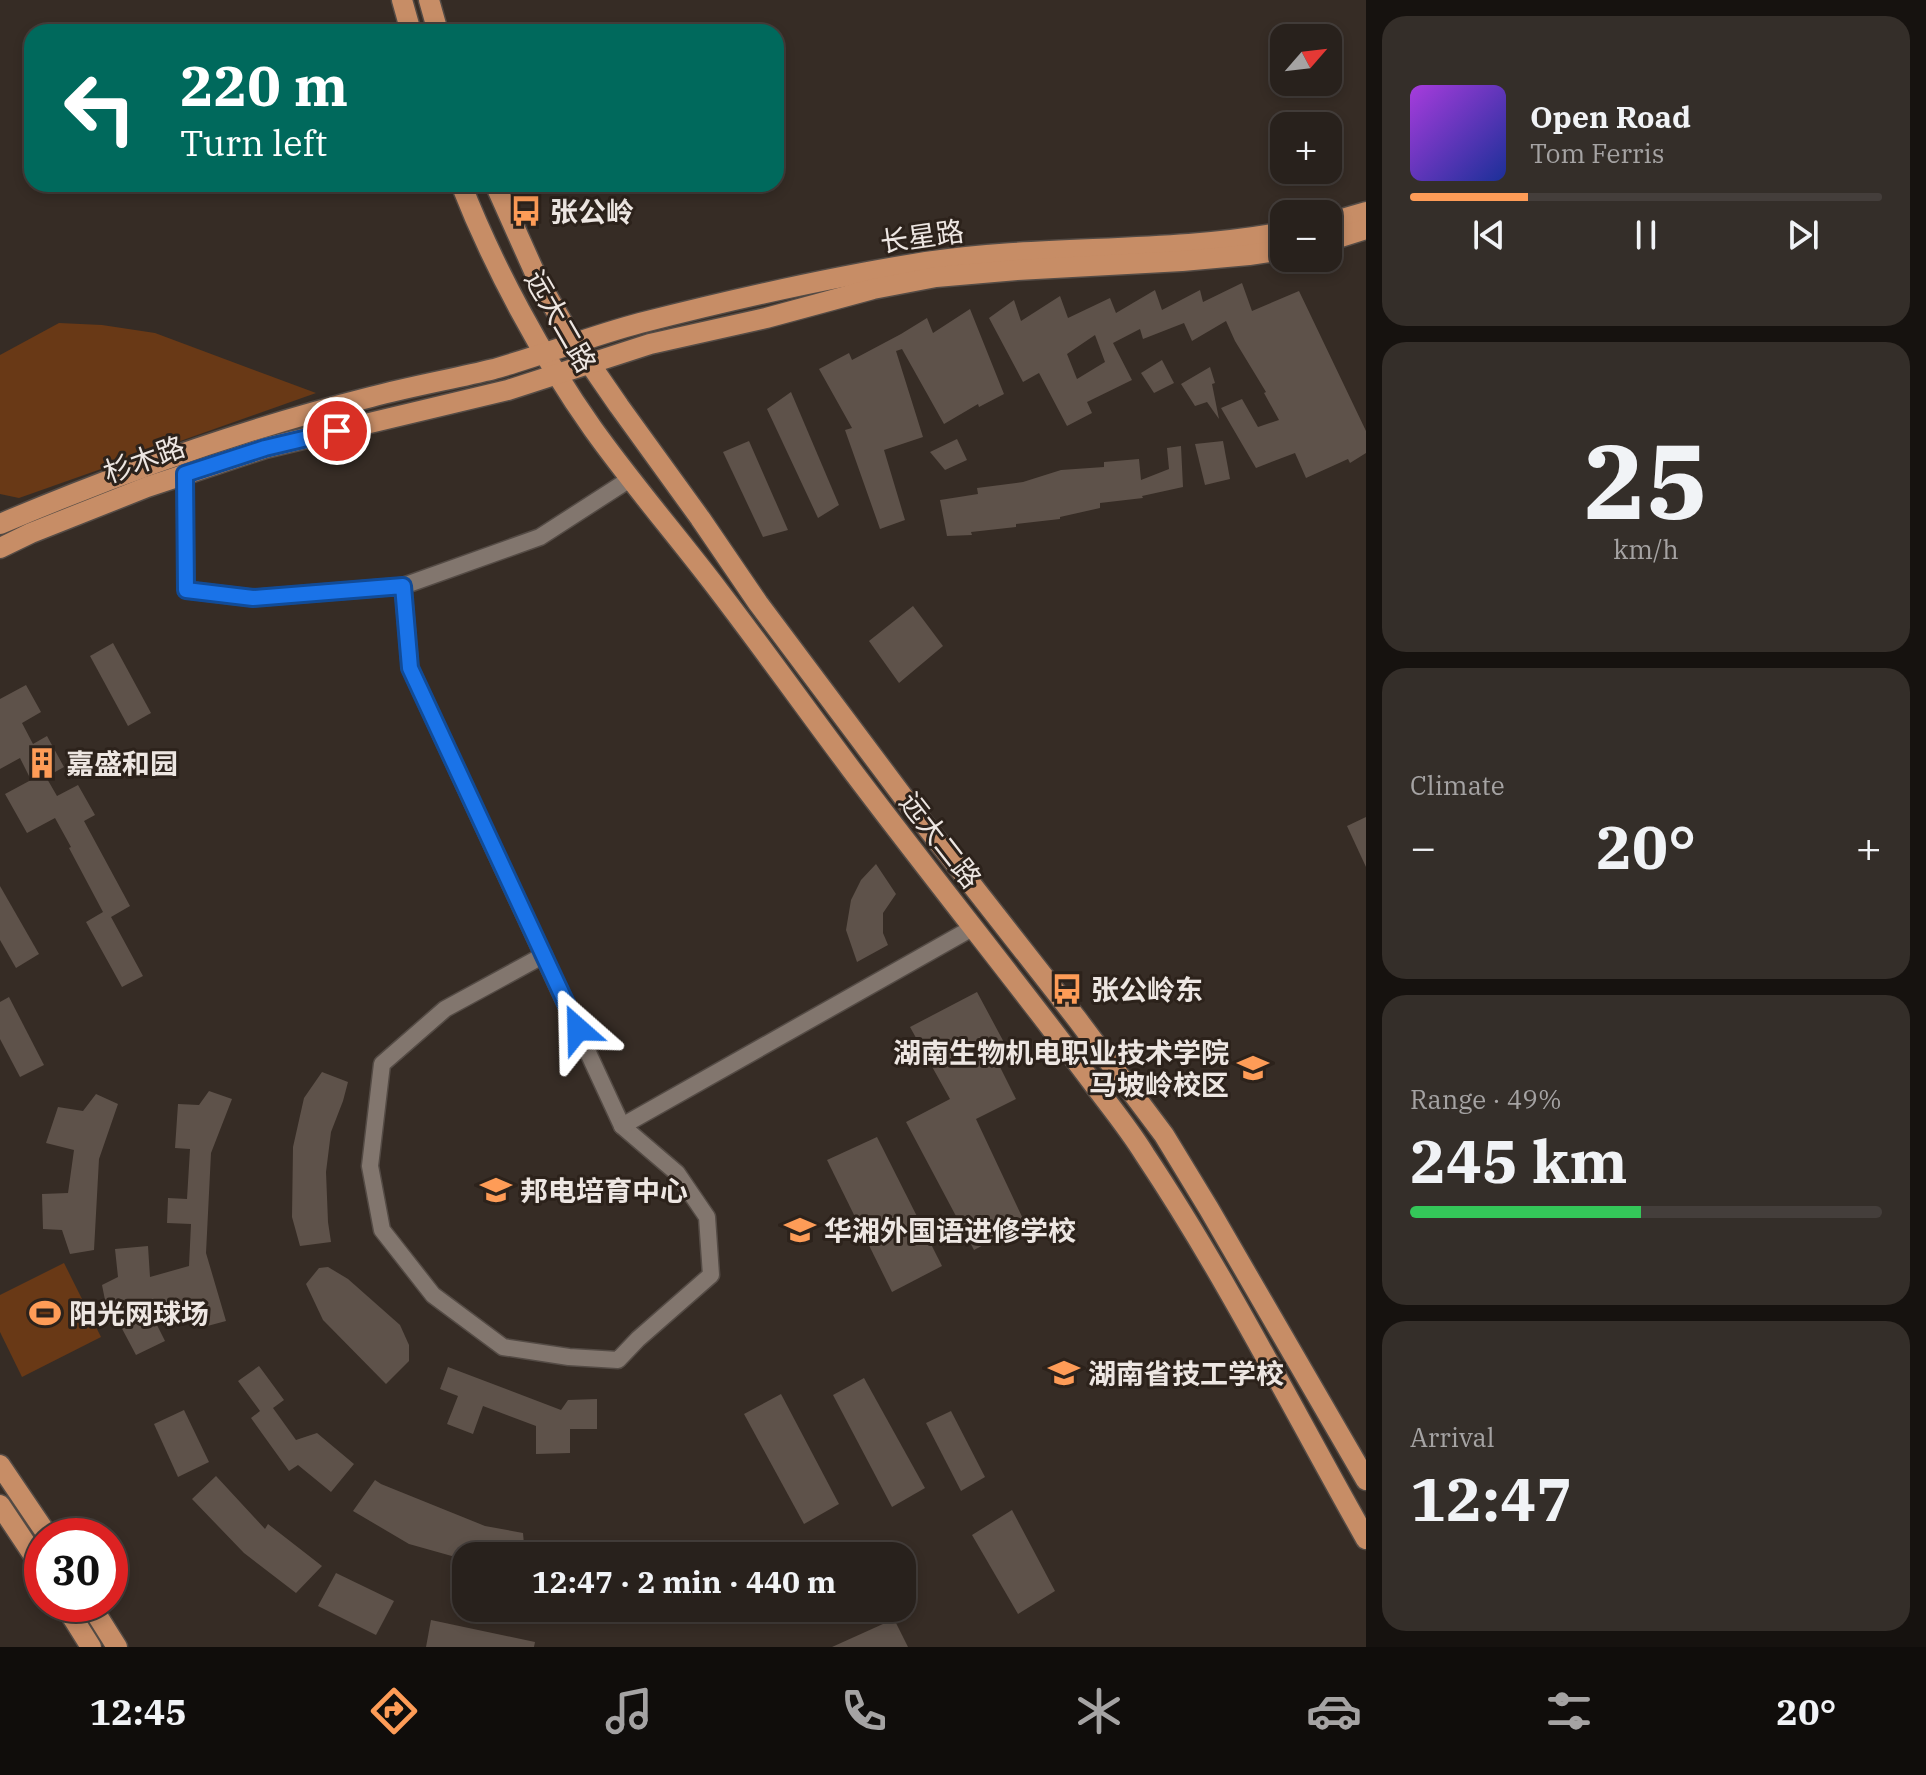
<!DOCTYPE html>
<html lang="en">
<head>
<meta charset="utf-8">
<style>
	:root { --surface:#28211c; --page:#342e29; --text:#f1f3f6; --muted:#a5a3a3; --line:#443e3b; --accent:#fe9c57 }
	body { margin:0; font-family:"IBM Plex Serif","Noto Sans SC",serif; background:var(--page); color:var(--text); height:100vh; display:flex; flex-direction:column; font-size:30px; white-space:nowrap }
	* { box-sizing:border-box; margin:0 }
	p { font-size:26px; color:var(--muted) }
	.icon { flex:none; width:44px; height:44px; fill:none; stroke:currentColor; stroke-width:2; stroke-linecap:round; stroke-linejoin:round }
	.map { position:relative; flex:1; overflow:hidden }
	.side { display:flex; flex-direction:column; gap:16px; padding:16px; background:#16120f; width:560px }
	.side>* { flex:none }
	.banner { position:absolute; left:24px; top:24px; width:760px; height:168px; border-radius:24px; box-shadow:0 4px 12px #0003,0 0 0 2px var(--line); background:#00695c; color:#fff; overflow:hidden }
	.needle { width:52px; rotate:62deg }
	.controls { position:absolute; left:1270px; top:24px; display:grid; gap:16px }
	.controls a { display:grid; place-items:center; width:72px; height:72px; border-radius:16px; background:var(--surface); box-shadow:0 4px 12px #0003,0 0 0 2px var(--line); font-size:40px }
	.speed { position:absolute; left:24px; top:1518px; display:flex; gap:16px; font-size:40px; font-weight:700; text-align:center }
	.speed>* { display:grid; place-content:center; width:104px; height:104px; border-radius:50%; background:var(--surface); box-shadow:0 4px 12px #0003,0 0 0 2px var(--line); line-height:1 }
	.speed .limit { border:12px solid #d22; background:#fff; color:#111 }
	.pin { position:absolute; display:grid; place-items:center; width:68px; height:68px; color:#fff; margin:-34px; border:4px solid #fff; border-radius:50%; box-shadow:0 2px 8px #0007 }
	.me { position:absolute; width:88px; margin:-44px; rotate:335deg; stroke-linejoin:round; filter:drop-shadow(0 0 6px #0008) }
	.turn { display:flex; align-items:center; gap:28px; height:168px; padding:0 24px; font-size:36px }
	.turn .icon { width:104px; height:104px; stroke-width:2.5 }
	.turn b { display:block; font-size:56px; line-height:68px }
	.big { font-size:60px; font-weight:700; line-height:1.1 }
	.side .card { flex:1; display:flex; flex-direction:column; justify-content:center; gap:12px; min-width:0; padding:0 28px; border-radius:24px; background:var(--page) }
	.side .dial { align-items:center; gap:0 }
	.dial b { font-size:104px; line-height:1 }
	.song { display:flex; align-items:center; gap:24px }
	.cover { width:96px; height:96px; border-radius:12px; background:linear-gradient(135deg,hsl(280 70% 55%),hsl(230 70% 35%)) }
	.played { height:8px; border-radius:4px; background:linear-gradient(90deg,var(--accent) 25%,var(--line) 25%) }
	.keys { display:flex; justify-content:space-around; direction:ltr }
	.heat { display:flex; justify-content:space-between; align-items:center; font-size:44px; direction:ltr }
	.charge { height:12px; border-radius:6px; background:linear-gradient(90deg,#34c759 49%,var(--line) 0) }
	.trip { position:absolute; left:452px; top:1542px; width:464px; height:80px; border-radius:24px; background:var(--surface); box-shadow:0 4px 12px #0003,0 0 0 2px var(--line); font-weight:700; line-height:80px; text-align:center }
	.dock { display:flex; height:128px; justify-content:space-around; align-items:center; background:#100d0b; color:var(--muted) }
	.dock .icon { width:56px; height:56px }
	.dock .current { color:var(--accent) }
	.dock b { font-size:36px; color:var(--text) }
	main { display:flex; flex:1; min-height:0 }
	.map>svg:first-child { display:block }
	.green { fill:#693916 }
	.building { fill:#5e524a; fill-rule:evenodd }
	.lines { fill:none; stroke-linecap:round; stroke-linejoin:round }
	.minor-casing { stroke:#544b45; stroke-width:19 }
	.major-casing { stroke:#544b45; stroke-width:23 }
	.minor { stroke:#82766e; stroke-width:16 }
	.major { stroke:#c78d66; stroke-width:20 }
	.route-casing { stroke:#114b97; stroke-width:20 }
	.route { stroke:#1a73e8; stroke-width:14 }
	.labels { text-anchor:middle; dominant-baseline:central; stroke-width:6; stroke-linejoin:round; paint-order:stroke }
	.poi-label { font-size:28px; font-weight:bold; fill:#ede6e2; stroke:#2c221b; text-anchor:start }
	.street-label { font-size:28px; fill:#ede6e2; stroke:#2c221b }
</style>
</head>
<body>
<main>
<div class="map">
<svg width="1366" height="1647" viewBox="0 0 1366 1647">
	<rect width="100%" height="100%" fill="#362c25"/>
	<g class="green">
		<path d="M59,323L102,325L155,333L316,393L19,498L0,494V355Z"/>
		<path d="M64,1263L101,1337L22,1377L0,1332V1295Z"/>
	</g>
	<g class="building">
		<path d="M1242,283L1252,311L1299,291L1366,431V453L1350,463L1348,459L1306,478L1295,453L1256,468L1221,408L1242,399L1258,427L1279,420L1264,393L1266,392L1235,341L1226,321L1192,341L1184,323L1143,339L1140,329L1113,343L1132,380L1087,402L1092,413L1067,426L1039,373L1023,382L989,318L1014,300L1021,321L1060,296L1068,318L1110,298L1116,313L1155,290L1162,310L1200,290L1203,302ZM1095,335L1105,362L1077,379L1067,354Z"/>
		<path d="M970,309L1004,394L979,407L978,404L944,424L902,349L896,351L923,437L884,450L905,520L880,529L845,430L852,428L819,369L849,353L852,360L901,334L927,318L933,333Z"/>
		<path d="M1162,360L1174,383L1154,393L1141,373Z"/>
		<path d="M1210,367L1215,383L1212,384L1219,419L1207,402L1195,406L1181,384Z"/>
		<path d="M791,392L839,505L818,518L767,409Z"/>
		<path d="M957,439L967,460L945,470L930,452Z"/>
		<path d="M749,441L788,530L763,537L723,452Z"/>
		<path d="M1223,441L1230,479L1205,485L1195,444Z"/>
		<path d="M1181,446L1183,487L1142,496L1143,498L1100,503V508L1060,517V519L1016,524V527L971,532L972,535L947,536L940,500L978,494L977,488L1023,482L1061,470L1104,467V462L1139,459L1141,480L1169,469L1167,448Z"/>
		<path d="M913,606L943,646L899,683L869,641Z"/>
		<path d="M113,643L151,713L128,726L90,656Z"/>
		<path d="M26,685L41,712L22,723L33,744L47,736L64,767L46,777L57,796L78,785L95,815L84,821L130,906L111,917L143,976L122,987L86,922L103,912L69,848L71,847L55,818L27,833L5,794L31,780L20,758L0,769V699Z"/>
		<path d="M1366,817V867L1347,826Z"/>
		<path d="M876,864L896,894L883,913V933L888,945L857,962L846,930L851,900L861,880Z"/>
		<path d="M0,886L39,954L16,968L0,940Z"/>
		<path d="M977,992L1007,1048L994,1055L1016,1099L976,1119L1025,1223L974,1250L906,1122L950,1099L910,1027Z"/>
		<path d="M9,997L44,1065L20,1077L0,1039V1002Z"/>
		<path d="M322,1072L348,1082L343,1101L331,1132L326,1172L328,1222L331,1242L300,1246L292,1217L293,1147L304,1098Z"/>
		<path d="M209,1091L232,1099L211,1153L206,1253L226,1321L200,1328L193,1302L152,1315L165,1341L136,1355L119,1323L110,1325L102,1285L118,1277L115,1249L148,1246L150,1277L189,1266L191,1224L167,1223L168,1198L187,1199L190,1149L175,1148L178,1104L199,1105Z"/>
		<path d="M96,1094L118,1104L99,1159L94,1250L70,1254L62,1230L43,1229L42,1194L68,1193L74,1150L46,1143L58,1107L83,1111Z"/>
		<path d="M877,1137L942,1266L892,1292L827,1160Z"/>
		<path d="M328,1267L348,1279L400,1325L409,1345V1361L386,1384L323,1320L306,1284L319,1268Z"/>
		<path d="M259,1366L284,1400L273,1408L296,1440L317,1433L354,1464L331,1492L298,1465L289,1471L251,1418L260,1411L238,1381Z"/>
		<path d="M448,1367L561,1410L568,1400L597,1399V1429H570V1453L536,1454V1426L483,1406L473,1434L447,1424L458,1396L440,1389Z"/>
		<path d="M864,1378L925,1488L892,1507L833,1395Z"/>
		<path d="M781,1394L839,1504L804,1524L744,1414Z"/>
		<path d="M184,1410L209,1462L178,1477L154,1424Z"/>
		<path d="M951,1411L985,1477L961,1491L926,1423Z"/>
		<path d="M216,1476L265,1529L268,1524L322,1566L296,1593L244,1553L192,1499Z"/>
		<path d="M375,1480L381,1484L485,1526L523,1533L525,1556H466V1560L409,1544L353,1511Z"/>
		<path d="M1012,1510L1055,1591L1018,1614L972,1535Z"/>
		<path d="M336,1573L394,1601L376,1635L318,1606Z"/>
		<path d="M894,1619L908,1647H832Z"/>
		<path d="M431,1620L535,1642L534,1647H426Z"/>
	</g>
	<g class="lines">
		<defs>
			<g id="minor">
				<path d="M185,474L186,590L253,598L403,586L540,537L630,479"/>
				<path d="M403,586L410,668L622,1126L677,1173L707,1217L711,1275L638,1339L618,1360L569,1357L503,1347L433,1295L382,1230L370,1166L382,1064L445,1009L544,955"/>
				<path d="M622,1126L974,927"/>
			</g>
			<g id="major">
				<path d="M402,0L411,32"/>
				<path d="M429,0L438,32"/>
				<path d="M461,184C493,266 542,357 593,429C633,485 678,537 719,591C764,650 807,710 851,769C930,874 1013,977 1092,1082C1110,1106 1129,1129 1145,1155C1227,1278 1293,1410 1366,1539"/>
				<path d="M495,184L538,280L568,332L619,406L700,518L758,603L907,802L1077,1019L1164,1135L1209,1209L1366,1480"/>
				<path d="M1328,223L1366,212"/>
				<path d="M1328,241L1366,229"/>
				<path d="M0,524C120,473 244,429 371,397C412,386 453,379 494,369C543,355 591,336 640,323C734,299 830,277 926,262C1045,244 1166,254 1284,232"/>
				<path d="M0,548L31,533L147,487L265,448L508,390L650,344L766,318L873,289L936,277L1017,270L1182,261L1249,255L1284,250"/>
				<path d="M0,1465L48,1536"/>
				<path d="M0,1505L42,1568"/>
				<path d="M64,1604L91,1647"/>
				<path d="M90,1604L117,1647"/>
			</g>
		</defs>
		<use href="#minor" class="minor-casing"/>
		<use href="#major" class="major-casing"/>
		<use href="#minor" class="minor"/>
		<use href="#major" class="major"/>
	</g>
	<g class="lines">
		<defs>
			<path id="route" d="M337,431L265,448L185,474L186,590L253,598L403,586L410,668L578,1029"/>
		</defs>
		<use href="#route" class="route-casing"/>
		<use href="#route" class="route"/>
	</g>
	<defs>
		<symbol id="bus-bare" viewBox="-9 -9 18 18"><path d="M-5-6H5V4H4V6H2V4H-2V6H-4V4H-5ZM-3.5-4V0h7V-4ZM-3.5 1.2v1.5H-2V1.2ZM2 1.2v1.5H3.5V1.2Z" fill="#fe9c57" stroke="#2c221b" stroke-width="2.5" paint-order="stroke"/></symbol>
		<symbol id="building-bare" viewBox="-9 -9 18 18"><path d="M-4-6H4V6H1V3H-1V6H-4ZM-2.5-4.3h1.7v1.8h-1.7ZM.8-4.3h1.7v1.8H.8ZM-2.5-1h1.7V.8h-1.7ZM.8-1h1.7V.8H.8Z" fill="#fe9c57" stroke="#2c221b" stroke-width="2.5" paint-order="stroke"/></symbol>
		<symbol id="university-bare" viewBox="-9 -9 18 18"><path d="M0-5L7-2L0 1L-7-2ZM-4 1L0 2.5L4 1V4Q0 6-4 4Z" fill="#fe9c57" stroke="#2c221b" stroke-width="2.5" paint-order="stroke"/></symbol>
		<symbol id="school-bare" viewBox="-9 -9 18 18"><path d="M0-5L7-2L0 1L-7-2ZM-4 1L0 2.5L4 1V4Q0 6-4 4Z" fill="#fe9c57" stroke="#2c221b" stroke-width="2.5" paint-order="stroke"/></symbol>
		<symbol id="stadium-bare" viewBox="-9 -9 18 18"><path d="M0-5a6.5 5 0 1 0 0 10a6.5 5 0 1 0 0-10ZM-3.5-1.8h7v3.6h-7Z" fill="#fe9c57" stroke="#2c221b" stroke-width="2.5" paint-order="stroke"/></symbol>
	</defs>
	<g fill-rule="evenodd">
		<use href="#bus-bare" x="504" y="189" width="44" height="44"/>
		<use href="#building-bare" x="20" y="741" width="44" height="44"/>
		<use href="#bus-bare" x="1045" y="967" width="44" height="44"/>
		<use href="#university-bare" x="1231" y="1046" width="44" height="44"/>
		<use href="#school-bare" x="474" y="1168" width="44" height="44"/>
		<use href="#school-bare" x="778" y="1208" width="44" height="44"/>
		<use href="#stadium-bare" x="23" y="1291" width="44" height="44"/>
		<use href="#school-bare" x="1042" y="1351" width="44" height="44"/>
	</g>
	<g class="labels">
		<g class="poi-label">
			<text x="550" y="211">张公岭</text>
			<text x="66" y="763">嘉盛和园</text>
			<text x="1091" y="989">张公岭东</text>
			<text x="1229" y="1052" text-anchor="end">湖南生物机电职业技术学院<tspan x="1229" dy="32">马坡岭校区</tspan></text>
			<text x="520" y="1190">邦电培育中心</text>
			<text x="824" y="1230">华湘外国语进修学校</text>
			<text x="69" y="1313">阳光网球场</text>
			<text x="1088" y="1373">湖南省技工学校</text>
		</g>
		<g class="street-label">
			<text transform="translate(922 236) rotate(-8)">长星路</text>
			<text transform="translate(561 321) rotate(60)">远大二路</text>
			<text transform="translate(144 459) rotate(-20)">杉木路</text>
			<text transform="translate(941 840) rotate(52)">远大二路</text>
		</g>
	</g>
</svg>
<div class="controls">
<a><svg class="needle" viewBox="-14 -14 28 28"><path d="M0-13l5 13h-10z" fill="#e53935"/><path d="M0 13l5-13h-10z" fill="#a5a3a3"/></svg></a>
<a>+</a>
<a>−</a>
</div>
<div class="speed"><div class="limit">30</div></div>
<div class="pin" style="left:337px;top:431px;background:#d93025"><svg class="icon" aria-label="arrive" viewBox="0 0 24 24"><path d="M6 21V4h12l-3 4 3 4H6"/></svg></div>
<svg class="me" style="left:578px;top:1029px" viewBox="-20 -20 40 40"><path d="M0-17L14 15 0 8-14 15z" fill="#1a73e8" stroke="#fff" stroke-width="4"/></svg>
<div class="trip">12:47 · 2 min · 440 m</div>
<div class="banner">
<div class="turn"><svg class="icon" aria-label="left" viewBox="0 0 24 24"><path d="M17 20v-9H6M10 6l-5 5 5 5"/></svg><div><b>220 m</b>Turn left</div></div>
</div>
</div>
<section class="side">
<div class="card">
<div class="song"><i class="cover"></i><div><b>Open Road</b><p>Tom Ferris</p></div></div>
<div class="played"></div>
<div class="keys"><svg class="icon" aria-label="previous" viewBox="0 0 24 24"><path d="M18 5L8 12l10 7zM5 5v14"/></svg><svg class="icon" aria-label="pause" viewBox="0 0 24 24"><path d="M8 5v14M16 5v14"/></svg><svg class="icon" aria-label="next" viewBox="0 0 24 24"><path d="M6 5l10 7-10 7zM19 5v14"/></svg></div>
</div>
<div class="card dial"><b>25</b><p>km/h</p></div>
<div class="card"><p>Climate</p>
<div class="heat"><a>−</a><b class="big">20°</b><a>+</a></div>
</div>
<div class="card"><p>Range · 49%</p><b class="big">245 km</b><div class="charge"></div></div>
<div class="card"><p>Arrival</p><b class="big">12:47</b></div>
</section>
</main>
<nav class="dock">
<b>12:45</b>
<svg class="icon current" aria-label="directions" viewBox="0 0 24 24"><path d="M12 3l9 9-9 9-9-9zM9 14v-3h6M13 9l2 2-2 2"/></svg>
<svg class="icon" aria-label="music" viewBox="0 0 24 24"><path d="M9 18V5l10-2v13"/><circle cx="6" cy="18" r="3"/><circle cx="16" cy="16" r="3"/></svg>
<svg class="icon" aria-label="phone" viewBox="0 0 24 24"><path d="M5 4h4l2 5-3 2q2 4 5 5l2-3 5 2v4C11 20 4 13 5 4z"/></svg>
<svg class="icon" aria-label="climate" viewBox="0 0 24 24"><path d="M12 3v18M4 7l16 10M4 17L20 7"/></svg>
<svg class="icon" aria-label="car" viewBox="0 0 24 24"><path d="M5 17H2v-5l4-1 3-4h7l3 4 3 1v5h-3M9 17h6M6 11h13"/><circle cx="7" cy="17" r="2"/><circle cx="17" cy="17" r="2"/></svg>
<svg class="icon" aria-label="filters" viewBox="0 0 24 24"><path d="M4 7h16M4 17h16"/><circle cx="9" cy="7" r="2"/><circle cx="15" cy="17" r="2"/></svg>
<b>20°</b>
</nav>
</body>
</html>
